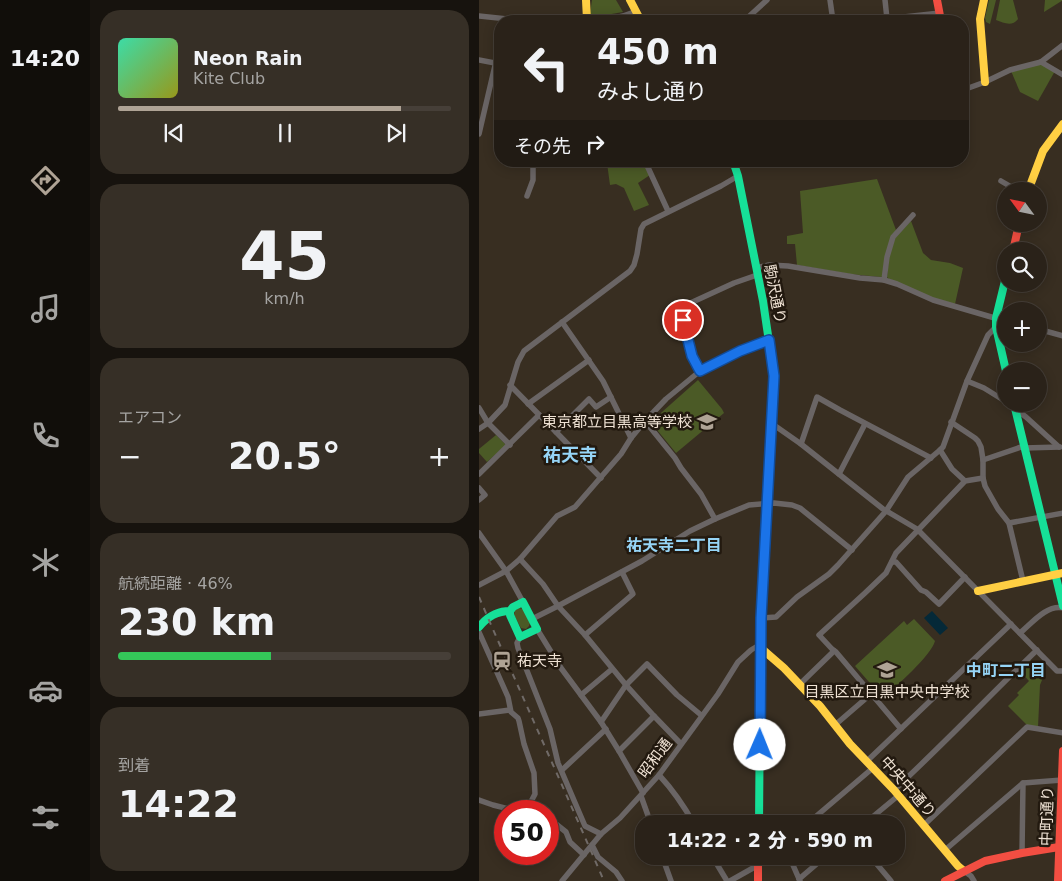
<!DOCTYPE html>
<html lang="ja">
<head>
<meta charset="utf-8">
<style>
	:root { --surface:#2a2219; --page:#362f26; --text:#f1f3f6; --muted:#a5a4a2; --line:#463f38; --accent:#afa395 }
	body { margin:0; font-family:"DejaVu Sans","Noto Sans JP",sans-serif; background:var(--page); color:var(--text); height:100vh; display:flex; flex-direction:column; font-size:19px; white-space:nowrap }
	* { box-sizing:border-box; margin:0 }
	p { font-size:16px; color:var(--muted) }
	.icon { flex:none; width:28px; height:28px; fill:none; stroke:currentColor; stroke-width:2; stroke-linecap:round; stroke-linejoin:round }
	.map { position:relative; flex:1; overflow:hidden }
	.sheet { display:flex; flex-direction:column; gap:10px; padding:10px; background:#17130e; width:389px }
	.sheet>* { flex:none }
	.guide { position:absolute; left:15px; top:15px; width:475px; height:152px; border-radius:20px; box-shadow:0 2px 12px #0003,0 0 0 1px var(--line); background:#2a2219; color:var(--text); overflow:hidden }
	.needle { width:32px; rotate:303deg }
	.fabs { position:absolute; left:518px; top:182px; display:grid; gap:10px }
	.fabs a { display:grid; place-items:center; width:50px; height:50px; border-radius:50%; background:var(--surface); box-shadow:0 2px 12px #0003,0 0 0 1px var(--line); font-size:25px }
	.speed { position:absolute; left:15px; top:800px; display:flex; gap:10px; font-size:25px; font-weight:700; text-align:center }
	.speed>* { display:grid; place-content:center; width:65px; height:65px; border-radius:50%; background:var(--surface); box-shadow:0 2px 12px #0003,0 0 0 1px var(--line); line-height:1 }
	.speed .limit { border:8px solid #d22; background:#fff; color:#111 }
	.pin { position:absolute; display:grid; place-items:center; width:42px; height:42px; color:#fff; margin:-21px; border:2px solid #fff; border-radius:50%; box-shadow:0 1px 5px #0007 }
	.me { position:absolute; width:55px; margin:-28px; rotate:1deg; stroke-linejoin:round; filter:drop-shadow(0 0 4px #0008) }
	.turn { display:flex; align-items:center; gap:18px; height:105px; padding:0 20px; font-size:22px }
	.turn .icon { width:65px; height:65px; stroke-width:2.5 }
	.turn b { display:block; font-size:35px; line-height:42px }
	.then { display:flex; align-items:center; height:48px; padding:0 20px; background:#0003; gap:10px; font-size:19px }
	.big { font-size:38px; font-weight:800; line-height:1.1 }
	.sheet .tile { flex:1; display:flex; flex-direction:column; justify-content:center; gap:8px; min-width:0; padding:0 18px; border-radius:20px; background:var(--page) }
	.sheet .dial { align-items:center; gap:0 }
	.dial b { font-size:65px; line-height:1 }
	.song { display:flex; align-items:center; gap:15px }
	.cover { width:60px; height:60px; border-radius:8px; background:linear-gradient(135deg,hsl(160 70% 55%),hsl(60 70% 35%)) }
	.played { height:5px; border-radius:2px; background:linear-gradient(90deg,var(--accent) 85%,var(--line) 85%) }
	.keys { display:flex; justify-content:space-around; direction:ltr }
	.heat { display:flex; justify-content:space-between; align-items:center; font-size:28px; direction:ltr }
	.charge { height:8px; border-radius:4px; background:linear-gradient(90deg,#34c759 46%,var(--line) 0) }
	.trip { position:absolute; left:156px; top:815px; width:270px; height:50px; border-radius:20px; background:var(--surface); box-shadow:0 2px 12px #0003,0 0 0 1px var(--line); font-weight:800; line-height:50px; text-align:center }
	main { display:flex; flex:1; min-height:0 }
	.tabs { display:flex; flex-direction:column; width:90px; justify-content:space-around; align-items:center; background:#110e0a; color:var(--muted) }
	.tabs .icon { width:35px; height:35px }
	.tabs .active { color:var(--accent) }
	.tabs b { font-size:22px; color:var(--text) }
	.map>svg:first-child { display:block }
	.green { fill:#4b5a26 }
	.water { fill:#052938 }
	.lines { fill:none; stroke-linecap:round; stroke-linejoin:round }
	.street { stroke:#6a6565; stroke-width:5.5 }
	.fast { stroke:#16e098; stroke-width:8 }
	.slow { stroke:#ffcf43; stroke-width:8 }
	.jam { stroke:#f24e42; stroke-width:8 }
	.rail { stroke:#706a67; stroke-width:2; stroke-dasharray:6 6; stroke-linecap:butt }
	.route-casing { stroke:#114b97; stroke-width:12 }
	.route { stroke:#1a73e8; stroke-width:9 }
	.labels { text-anchor:middle; dominant-baseline:central; stroke-width:5; stroke-linejoin:round; paint-order:stroke }
	.street-label { font-size:15px; fill:#efe2d4; stroke:#22190f }
	.poi-label { font-size:15px; fill:#efe2d4; stroke:#22190f; text-anchor:end }
	.neighbourhood-label { font-size:16px; font-weight:bold; fill:#96d5f7; stroke:#22190f }
	.quarter-label { font-size:18px; font-weight:bold; fill:#96d5f7; stroke:#22190f }
</style>
</head>
<body>
<main>
<nav class="tabs">
<b>14:20</b>
<svg class="icon active" aria-label="directions" viewBox="0 0 24 24"><path d="M12 3l9 9-9 9-9-9zM9 14v-3h6M13 9l2 2-2 2"/></svg>
<svg class="icon" aria-label="music" viewBox="0 0 24 24"><path d="M9 18V5l10-2v13"/><circle cx="6" cy="18" r="3"/><circle cx="16" cy="16" r="3"/></svg>
<svg class="icon" aria-label="phone" viewBox="0 0 24 24"><path d="M5 4h4l2 5-3 2q2 4 5 5l2-3 5 2v4C11 20 4 13 5 4z"/></svg>
<svg class="icon" aria-label="climate" viewBox="0 0 24 24"><path d="M12 3v18M4 7l16 10M4 17L20 7"/></svg>
<svg class="icon" aria-label="car" viewBox="0 0 24 24"><path d="M5 17H2v-5l4-1 3-4h7l3 4 3 1v5h-3M9 17h6M6 11h13"/><circle cx="7" cy="17" r="2"/><circle cx="17" cy="17" r="2"/></svg>
<svg class="icon" aria-label="filters" viewBox="0 0 24 24"><path d="M4 7h16M4 17h16"/><circle cx="9" cy="7" r="2"/><circle cx="15" cy="17" r="2"/></svg>
</nav>
<section class="sheet">
<div class="tile">
<div class="song"><i class="cover"></i><div><b>Neon Rain</b><p>Kite Club</p></div></div>
<div class="played"></div>
<div class="keys"><svg class="icon" aria-label="previous" viewBox="0 0 24 24"><path d="M18 5L8 12l10 7zM5 5v14"/></svg><svg class="icon" aria-label="pause" viewBox="0 0 24 24"><path d="M8 5v14M16 5v14"/></svg><svg class="icon" aria-label="next" viewBox="0 0 24 24"><path d="M6 5l10 7-10 7zM19 5v14"/></svg></div>
</div>
<div class="tile dial"><b>45</b><p>km/h</p></div>
<div class="tile"><p>エアコン</p>
<div class="heat"><a>−</a><b class="big">20.5°</b><a>+</a></div>
</div>
<div class="tile"><p>航続距離 · 46%</p><b class="big">230 km</b><div class="charge"></div></div>
<div class="tile"><p>到着</p><b class="big">14:22</b></div>
</section>
<div class="map">
<svg width="584" height="881" viewBox="0 0 584 881">
	<rect width="100%" height="100%" fill="#382e21"/>
	<g class="green">
		<path d="M113,0H137L144,12L121,16L111,14Z"/>
		<path d="M510,0H517L511,24L507,22L506,18Z"/>
		<path d="M521,0H534L539,19C533,27 525,23 517,20Z"/>
		<path d="M566,0H584L565,12Z"/>
		<path d="M562,62L576,71L559,101L541,92L532,71Z"/>
		<path d="M130,161H165L171,175L159,183L170,205L155,211L145,188L137,184L131,185L128,163Z"/>
		<path d="M398,179L417,230L404,276L402,277L370,274L318,265L316,244H308V236L324,233L321,191Z"/>
		<path d="M432,221L444,253L452,260L471,263L484,268L476,304L450,297L410,279L408,277L410,257L416,238Z"/>
		<path d="M219,380L243,409L245,413L197,453L174,425V420Z"/>
		<path d="M17,435L27,445L8,462L0,453V449Z"/>
		<path d="M40,608L44,609L51,623L50,626L47,629L42,628L35,615L36,610Z"/>
		<path d="M435,619L456,641C452,656 417,686 404,698L376,666L425,621L428,625Z"/>
		<path d="M551,660L565,675L561,685L559,727L549,726L529,706L540,695L538,693L550,681L540,670Z"/>
	</g>
	<path class="water" d="M453,611L469,628L461,635L445,618Z"/>
	<g class="lines">
		<g class="street">
			<path d="M351,0L354,21"/>
			<path d="M406,0L408,19"/>
			<path d="M0,16L47,21"/>
			<path d="M73,21C101,15 129,25 157,11"/>
			<path d="M265,21L288,0"/>
			<path d="M388,21L461,13"/>
			<path d="M0,60L21,64"/>
			<path d="M562,62L584,75"/>
			<path d="M484,90L506,82L531,70L562,62L584,45"/>
			<path d="M0,134L21,44"/>
			<path d="M166,161L189,211"/>
			<path d="M233,161L234,165"/>
			<path d="M522,181L539,191"/>
			<path d="M48,196L54,180V161"/>
			<path d="M277,268L290,265L309,266L381,278L405,280L418,284L454,300L526,321"/>
			<path d="M405,280L408,257L414,237L434,215"/>
			<path d="M200,307L213,356L221,371"/>
			<path d="M194,311L255,283L278,275"/>
			<path d="M83,322L124,381L152,438"/>
			<path d="M559,329L584,336"/>
			<path d="M488,381L505,388L526,401"/>
			<path d="M31,385L122,478"/>
			<path d="M49,404L110,360"/>
			<path d="M530,404L547,417L580,447"/>
			<path d="M0,408L9,423L31,445"/>
			<path d="M166,421L196,458L202,468L222,494L236,519"/>
			<path d="M472,422L496,438L499,441L502,447L504,460V478L506,486L519,509L530,523L544,581"/>
			<path d="M292,423L322,444L404,509L438,529L578,671H584"/>
			<path d="M0,429L9,423L26,405L39,362L45,351L151,271L155,265L158,254L162,229L165,224L242,186L259,176"/>
			<path d="M77,432L110,399L117,407L132,397"/>
			<path d="M322,444L338,397L361,410L452,458"/>
			<path d="M545,448L581,447"/>
			<path d="M461,450L473,469L486,481"/>
			<path d="M504,460L545,446"/>
			<path d="M0,474L60,415"/>
			<path d="M360,474L386,424"/>
			<path d="M0,488L6,495L0,500"/>
			<path d="M530,523L584,513"/>
			<path d="M0,533L27,571L44,602"/>
			<path d="M41,559L64,584L79,606L106,635L147,685L175,716L202,744"/>
			<path d="M413,562H417L442,590L447,592L460,604L486,577"/>
			<path d="M0,585L27,571L41,559L78,516L96,507L142,454L152,438L166,421L187,399L221,371L261,351L290,339"/>
			<path d="M282,618L297,617L318,597L350,574L359,565L407,511L429,477L461,450L464,447L488,381L509,335L517,327"/>
			<path d="M53,619L79,606L163,561L211,531L236,519L270,505L295,503L313,505L321,508L373,550"/>
			<path d="M58,629L82,668L122,722L140,751L164,793"/>
			<path d="M0,632L29,697L32,712L39,718L40,721L45,744L55,773L56,794L47,811"/>
			<path d="M541,633C552,624 568,604 584,608"/>
			<path d="M106,635L154,594L143,572"/>
			<path d="M41,637L38,643L39,648L71,729L79,763L106,826L122,834"/>
			<path d="M321,684L355,651"/>
			<path d="M102,695L133,669"/>
			<path d="M0,714L31,710"/>
			<path d="M122,722L147,685L168,664L198,695L222,715"/>
			<path d="M356,725L392,694"/>
			<path d="M422,729L357,652L353,649L340,635L386,593L407,573L417,553L486,481L504,478"/>
			<path d="M140,751L175,716"/>
			<path d="M388,761L532,624"/>
			<path d="M83,770L127,729"/>
			<path d="M180,775C194,790 205,806 215,824"/>
			<path d="M415,790C464,745 510,696 558,650"/>
			<path d="M162,796L172,824"/>
			<path d="M0,800L14,805L38,811"/>
			<path d="M69,819L77,824L87,832L91,842L105,855"/>
			<path d="M266,824L280,816"/>
			<path d="M328,824L395,767"/>
			<path d="M385,824L420,795"/>
			<path d="M445,825L548,727L584,733"/>
			<path d="M113,845L119,857L137,872L143,881"/>
			<path d="M466,850L544,783L584,780"/>
			<path d="M543,853L544,783"/>
			<path d="M183,856L192,881"/>
			<path d="M233,856L248,881"/>
			<path d="M310,856L321,881"/>
			<path d="M391,856L412,881"/>
			<path d="M485,871L492,876L495,881"/>
			<path d="M320,879L347,856"/>
			<path d="M83,881L122,834L141,818L180,775L239,694L259,662L272,650L282,644"/>
			<path d="M251,881L274,868L288,856"/>
		</g>
		<g class="fast">
			<path d="M254,161L259,176L284,301L295,376L293,407"/>
			<path d="M526,281L517,318V327L527,371"/>
			<path d="M535,404L584,606"/>
			<path d="M0,627C8,617 18,611 31,611L34,607L44,602L58,629L41,637L31,615V611"/>
			<path d="M280,824L281,702"/>
		</g>
		<g class="slow">
			<path d="M107,0L108,20"/>
			<path d="M151,0L162,21"/>
			<path d="M505,0L501,19L506,82"/>
			<path d="M549,191L564,151L584,124"/>
			<path d="M499,591L584,573"/>
			<path d="M282,648L305,668L341,706L371,744L415,790L479,866L485,871"/>
		</g>
		<g class="jam">
			<path d="M458,0L462,21"/>
			<path d="M534,251L540,224"/>
			<path d="M281,702L282,618L293,407"/>
			<path d="M279,856V881"/>
			<path d="M466,881L506,861L543,853L580,847"/>
			<path d="M579,881L584,751"/>
		</g>
		<path class="rail" d="M0,597C41,692 84,786 125,881"/>
	</g>
	<g class="lines">
		<defs>
			<path id="route" d="M204,320L213,356L221,371L261,351L290,340L295,376L282,618L281,745"/>
		</defs>
		<use href="#route" class="route-casing"/>
		<use href="#route" class="route"/>
	</g>
	<defs>
		<symbol id="school-bare" viewBox="-9 -9 18 18"><path d="M0-5L7-2L0 1L-7-2ZM-4 1L0 2.5L4 1V4Q0 6-4 4Z" fill="#afa395" stroke="#22190f" stroke-width="2.5" paint-order="stroke"/></symbol>
		<symbol id="station-bare" viewBox="-9 -9 18 18"><path d="M-3-6H3Q5-6 5-4V2Q5 4 3 4L4.5 6H3L1.5 4h-3L-3 6H-4.5L-3 4Q-5 4-5 2V-4Q-5-6-3-6ZM-3.5-4v3h7v-3ZM-3.5 1v1.5H-2V1ZM2 1v1.5H3.5V1Z" fill="#afa395" stroke="#22190f" stroke-width="2.5" paint-order="stroke"/></symbol>
	</defs>
	<g fill-rule="evenodd">
		<use href="#school-bare" x="214" y="408" width="28" height="28"/>
		<use href="#station-bare" x="9" y="647" width="28" height="28"/>
		<use href="#school-bare" x="394" y="656" width="28" height="28"/>
	</g>
	<g class="labels">
		<g class="street-label">
			<text transform="translate(296 294) rotate(79)">駒沢通り</text>
			<text transform="translate(176 758) rotate(-53)">昭和通</text>
			<text transform="translate(429 787) rotate(49)">中央中通り</text>
			<text transform="translate(568 816) rotate(-88)">中町通り</text>
		</g>
		<g class="poi-label">
			<text x="213" y="422">東京都立目黒高等学校</text>
			<text x="38" y="661" text-anchor="start">祐天寺</text>
			<text x="408" y="692" text-anchor="middle">目黒区立目黒中央中学校</text>
		</g>
		<g class="neighbourhood-label">
			<text x="195" y="545">祐天寺二丁目</text>
			<text x="527" y="670">中町二丁目</text>
		</g>
		<g class="quarter-label">
			<text x="91" y="454">祐天寺</text>
		</g>
	</g>
</svg>
<div class="fabs">
<a><svg class="needle" viewBox="-14 -14 28 28"><path d="M0-13l5 13h-10z" fill="#e53935"/><path d="M0 13l5-13h-10z" fill="#a5a4a2"/></svg></a>
<a><svg class="icon" aria-label="search" viewBox="0 0 24 24"><circle cx="10" cy="10" r="6"/><path d="M15 15l6 6"/></svg></a>
<a>+</a>
<a>−</a>
</div>
<div class="speed"><div class="limit">50</div></div>
<div class="pin" style="left:204px;top:320px;background:#d93025"><svg class="icon" aria-label="arrive" viewBox="0 0 24 24"><path d="M6 21V4h12l-3 4 3 4H6"/></svg></div>
<svg class="me" style="left:281px;top:745px" viewBox="-20 -20 40 40"><circle r="19" fill="#fff"/><path d="M0-13L10 11 0 6-10 11z" fill="#1a73e8"/></svg>
<div class="trip">14:22 · 2 分 · 590 m</div>
<div class="guide">
<div class="turn"><svg class="icon" aria-label="left" viewBox="0 0 24 24"><path d="M17 20v-9H6M10 6l-5 5 5 5"/></svg><div><b>450 m</b>みよし通り</div></div>
<div class="then">その先<svg class="icon" aria-label="right" viewBox="0 0 24 24"><path d="M7 20v-9h11M14 6l5 5-5 5"/></svg></div>
</div>
</div>
</main>
</body>
</html>
